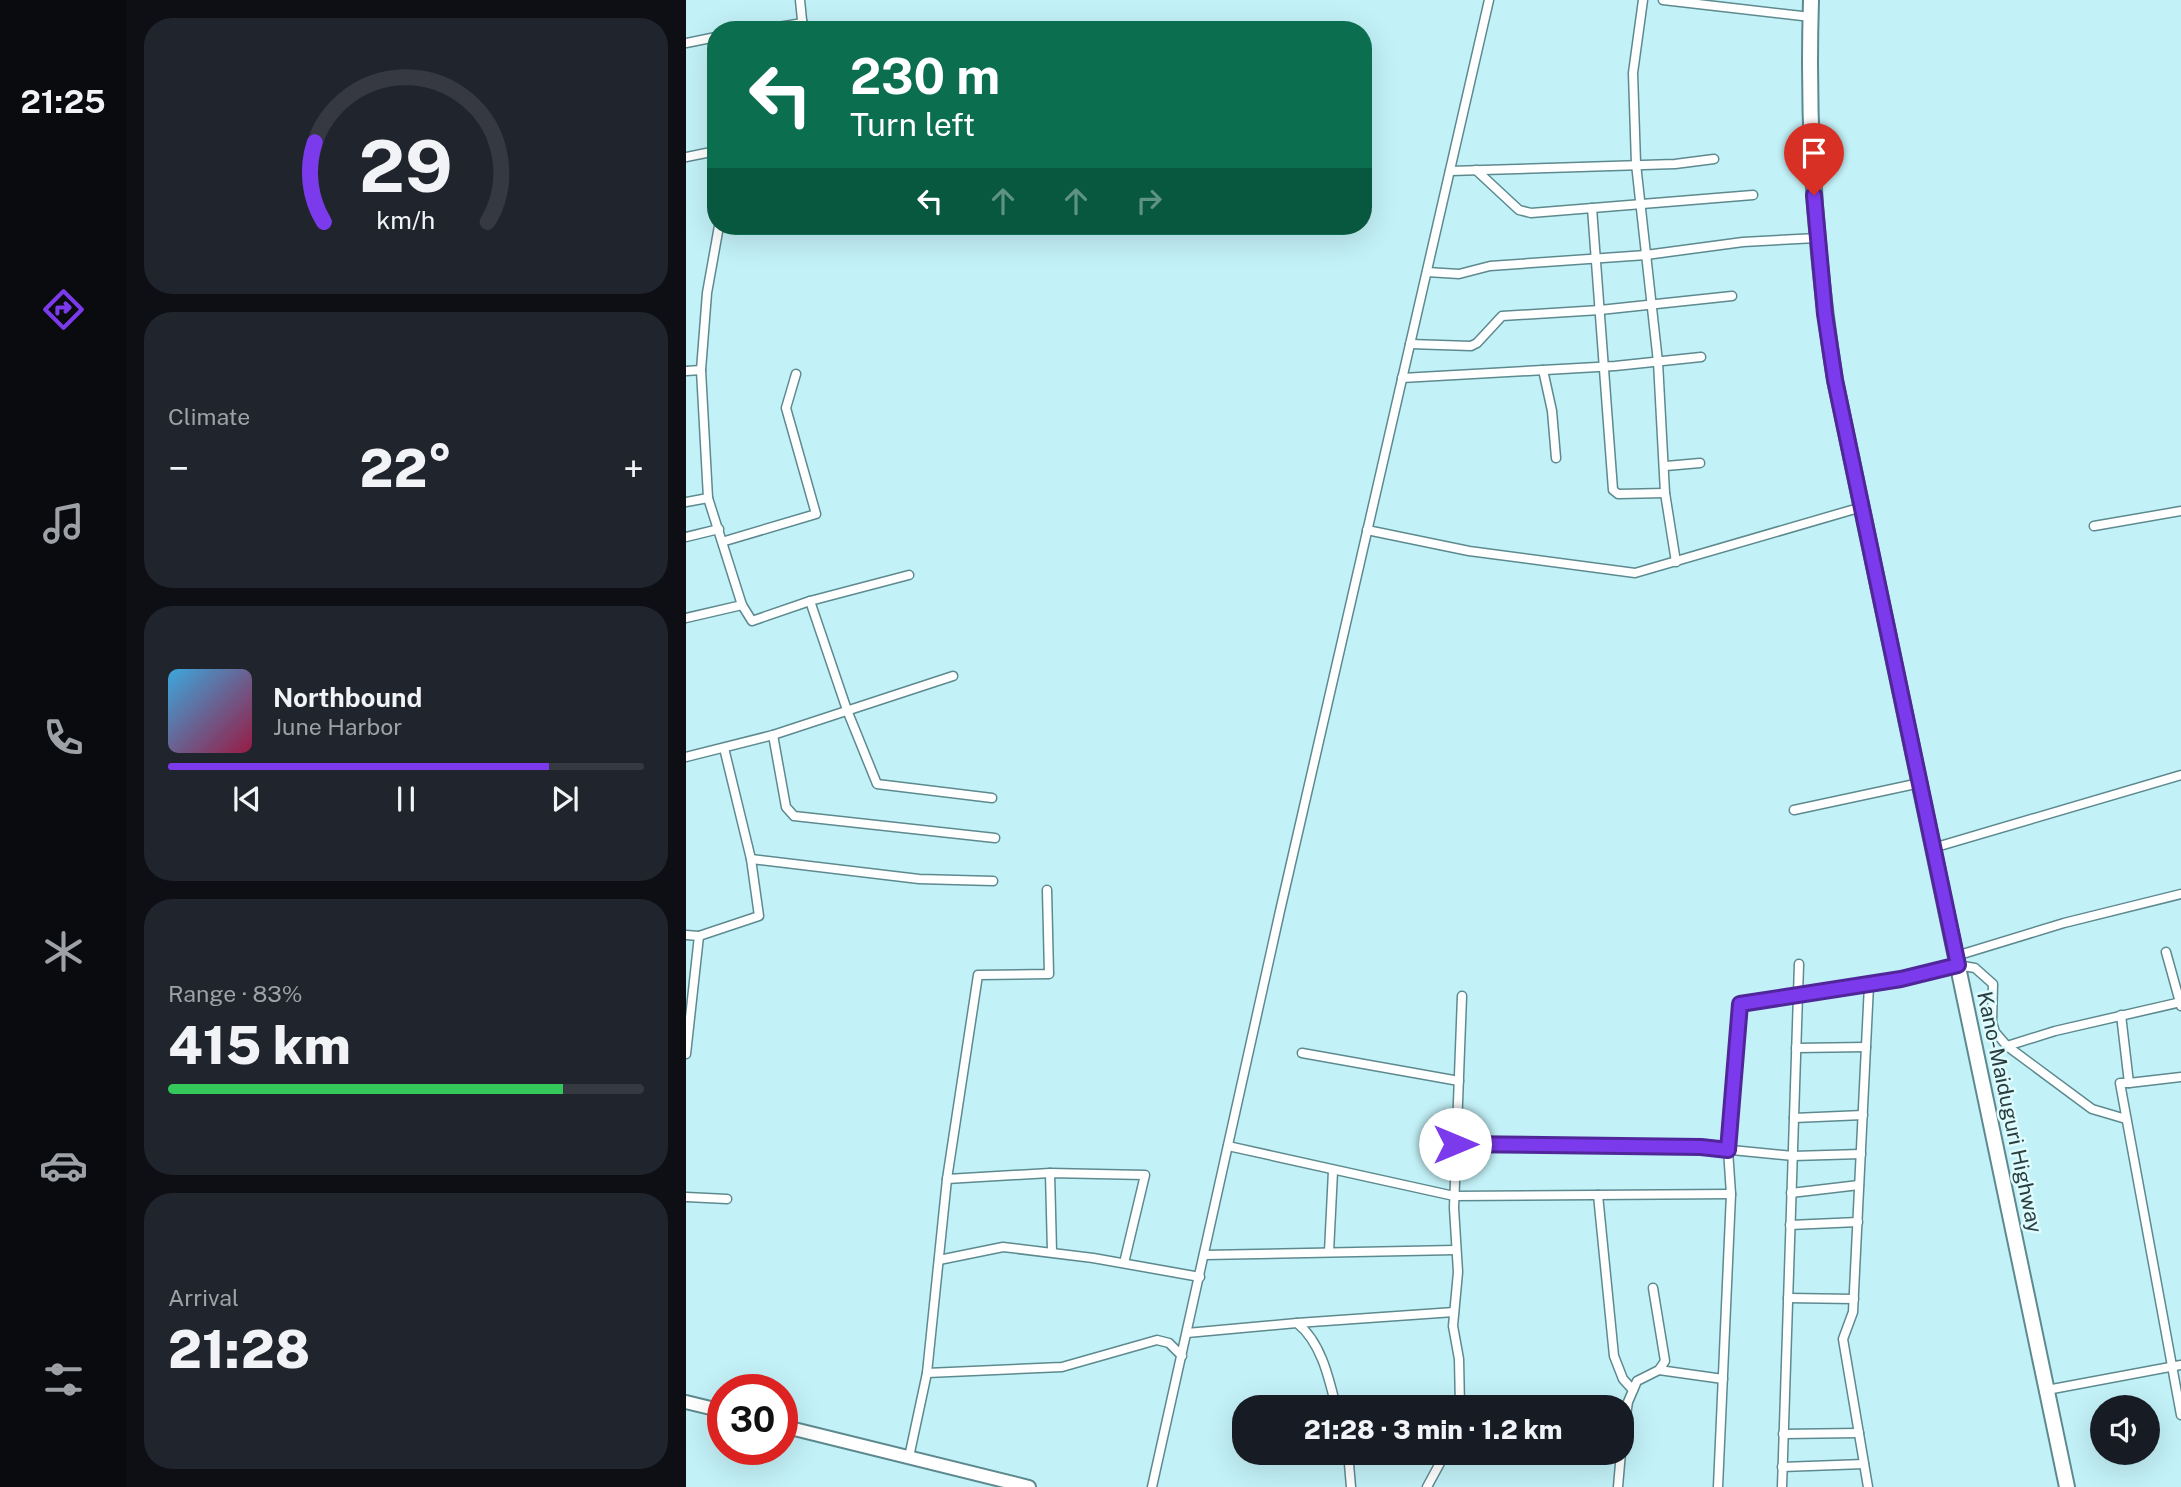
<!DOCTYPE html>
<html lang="en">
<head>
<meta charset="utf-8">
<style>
	:root { --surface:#171b24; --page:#20242c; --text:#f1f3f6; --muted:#9ea1a6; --line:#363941; --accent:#7c3aed }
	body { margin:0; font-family:"Public Sans",sans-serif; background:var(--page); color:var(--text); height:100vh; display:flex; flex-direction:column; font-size:26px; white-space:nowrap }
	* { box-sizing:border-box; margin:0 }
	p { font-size:23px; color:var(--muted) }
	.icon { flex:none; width:38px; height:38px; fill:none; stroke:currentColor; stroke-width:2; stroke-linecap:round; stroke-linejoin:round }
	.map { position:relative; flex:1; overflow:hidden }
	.details { display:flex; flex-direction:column; gap:18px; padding:18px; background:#0d0f14; width:560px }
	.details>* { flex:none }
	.hud { position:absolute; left:21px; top:21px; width:665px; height:214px; border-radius:28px; box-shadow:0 7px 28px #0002; background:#0b6e4f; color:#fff; overflow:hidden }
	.controls { position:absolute; left:1404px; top:1395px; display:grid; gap:14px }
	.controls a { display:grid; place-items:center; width:70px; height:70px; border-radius:50%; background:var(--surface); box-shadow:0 7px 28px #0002; font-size:35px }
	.speed { position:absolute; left:21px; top:1374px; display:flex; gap:14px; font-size:35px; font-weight:700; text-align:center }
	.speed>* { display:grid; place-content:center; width:91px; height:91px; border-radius:50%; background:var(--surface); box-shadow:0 7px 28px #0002; line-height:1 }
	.speed .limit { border:10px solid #d22; background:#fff; color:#111 }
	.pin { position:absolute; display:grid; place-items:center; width:60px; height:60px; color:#fff; margin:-72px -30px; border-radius:50% 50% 50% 0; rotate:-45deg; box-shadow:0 0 7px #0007 }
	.pin .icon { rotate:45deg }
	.me { position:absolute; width:77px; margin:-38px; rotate:90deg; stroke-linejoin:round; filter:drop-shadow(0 0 5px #0008) }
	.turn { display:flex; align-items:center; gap:24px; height:147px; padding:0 28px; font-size:32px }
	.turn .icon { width:91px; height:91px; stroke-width:2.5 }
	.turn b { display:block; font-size:49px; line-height:60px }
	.lanes { display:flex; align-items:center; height:66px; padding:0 28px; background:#0003; justify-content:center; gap:35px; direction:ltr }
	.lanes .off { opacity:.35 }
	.big { font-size:52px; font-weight:800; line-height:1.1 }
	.details .widget { flex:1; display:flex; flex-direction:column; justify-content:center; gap:10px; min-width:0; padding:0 24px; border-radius:28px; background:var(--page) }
	.details .dial { align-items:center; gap:0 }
	.dial svg { height:182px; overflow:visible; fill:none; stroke:var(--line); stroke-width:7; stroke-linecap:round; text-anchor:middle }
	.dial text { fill:var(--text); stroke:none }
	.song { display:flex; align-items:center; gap:21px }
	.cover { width:84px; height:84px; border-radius:10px; background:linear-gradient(135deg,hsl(200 70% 55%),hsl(340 70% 35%)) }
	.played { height:7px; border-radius:4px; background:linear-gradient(90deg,var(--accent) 80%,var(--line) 80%) }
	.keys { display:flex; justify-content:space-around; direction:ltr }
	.heat { display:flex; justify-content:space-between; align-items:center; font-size:38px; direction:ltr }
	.charge { height:10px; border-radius:5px; background:linear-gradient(90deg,#34c759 83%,var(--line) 0) }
	.trip { position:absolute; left:546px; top:1395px; width:402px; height:70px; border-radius:28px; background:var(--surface); box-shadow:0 7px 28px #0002; font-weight:800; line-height:70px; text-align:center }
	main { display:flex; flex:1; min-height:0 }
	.dock { display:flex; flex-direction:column; width:126px; justify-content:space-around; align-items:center; background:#090b0e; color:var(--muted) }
	.dock .icon { width:49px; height:49px }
	.dock .active { color:var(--accent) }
	.dock b { font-size:32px; color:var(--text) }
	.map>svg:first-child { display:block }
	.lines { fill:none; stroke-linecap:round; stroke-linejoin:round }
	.minor-casing { stroke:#5d8a8f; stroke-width:11 }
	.primary-casing { stroke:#5d8a8f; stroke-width:16 }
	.trunk-casing { stroke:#5d8a8f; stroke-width:18 }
	.minor { stroke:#fff; stroke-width:8 }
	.primary { stroke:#fff; stroke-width:12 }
	.trunk { stroke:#fff; stroke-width:14 }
	.route-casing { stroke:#51269a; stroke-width:18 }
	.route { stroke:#7c3aed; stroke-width:12 }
	.labels { text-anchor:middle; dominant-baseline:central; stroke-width:5; stroke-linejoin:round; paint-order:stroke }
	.street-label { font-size:21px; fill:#2a3d3f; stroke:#defbfe }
</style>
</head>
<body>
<main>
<nav class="dock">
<b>21:25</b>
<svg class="icon active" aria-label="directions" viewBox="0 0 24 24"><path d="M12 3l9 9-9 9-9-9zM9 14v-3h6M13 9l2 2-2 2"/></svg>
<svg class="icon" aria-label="music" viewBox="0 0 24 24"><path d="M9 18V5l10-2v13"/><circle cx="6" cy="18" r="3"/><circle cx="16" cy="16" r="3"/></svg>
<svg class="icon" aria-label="phone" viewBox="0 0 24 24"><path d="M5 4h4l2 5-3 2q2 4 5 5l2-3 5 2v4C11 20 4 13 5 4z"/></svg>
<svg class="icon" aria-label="climate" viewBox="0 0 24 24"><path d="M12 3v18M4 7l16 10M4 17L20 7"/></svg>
<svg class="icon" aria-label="car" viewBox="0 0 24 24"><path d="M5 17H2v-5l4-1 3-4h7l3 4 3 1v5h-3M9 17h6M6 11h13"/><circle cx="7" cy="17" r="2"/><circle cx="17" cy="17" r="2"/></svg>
<svg class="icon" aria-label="filters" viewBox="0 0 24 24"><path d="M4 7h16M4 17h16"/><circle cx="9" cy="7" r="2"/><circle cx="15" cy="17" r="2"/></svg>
</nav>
<section class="details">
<div class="widget dial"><svg viewBox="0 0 100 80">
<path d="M14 69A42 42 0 1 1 86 69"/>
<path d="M14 69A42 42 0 0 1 10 34" stroke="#7c3aed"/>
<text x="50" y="56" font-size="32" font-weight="700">29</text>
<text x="50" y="72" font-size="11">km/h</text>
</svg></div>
<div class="widget"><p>Climate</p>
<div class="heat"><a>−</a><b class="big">22°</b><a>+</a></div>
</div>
<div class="widget">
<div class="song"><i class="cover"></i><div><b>Northbound</b><p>June Harbor</p></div></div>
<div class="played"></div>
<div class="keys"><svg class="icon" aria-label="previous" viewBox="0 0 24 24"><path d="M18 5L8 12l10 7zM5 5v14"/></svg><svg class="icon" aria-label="pause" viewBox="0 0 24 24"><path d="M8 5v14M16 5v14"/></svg><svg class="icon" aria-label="next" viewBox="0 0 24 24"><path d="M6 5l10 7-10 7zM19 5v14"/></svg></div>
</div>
<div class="widget"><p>Range · 83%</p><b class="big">415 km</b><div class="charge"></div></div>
<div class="widget"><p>Arrival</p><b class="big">21:28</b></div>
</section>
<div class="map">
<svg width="1495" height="1487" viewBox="0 0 1495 1487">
	<rect width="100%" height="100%" fill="#c2f1f7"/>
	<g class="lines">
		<defs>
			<g id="minor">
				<path d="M114,0L117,30"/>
				<path d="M957,0L947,73L950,164L972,362L979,493L990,562"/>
				<path d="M977,0L1125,17"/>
				<path d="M73,30L117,23"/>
				<path d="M0,43L30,37"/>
				<path d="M0,157L30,151"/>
				<path d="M790,170L833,210L845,213L1067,195"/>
				<path d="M764,171L989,164L1028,159"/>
				<path d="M906,208L927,490L932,494L979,493"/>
				<path d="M33,226L21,293L15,370L22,498L56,605L66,621L124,601L223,575"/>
				<path d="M741,272L773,274L804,266L960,255L1057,242L1131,238"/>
				<path d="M724,344L785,346L791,343L816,316L914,310L1046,296"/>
				<path d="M857,370L866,411L870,458"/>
				<path d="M0,371L15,370"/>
				<path d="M716,378L929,366L1015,357"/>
				<path d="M980,466L1014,463"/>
				<path d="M0,502L22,498"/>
				<path d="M1408,526L1495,511"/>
				<path d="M681,530L783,551L949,573L1176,507"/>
				<path d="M0,537L33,529"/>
				<path d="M39,541L130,514L100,408L110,374"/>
				<path d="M124,601L161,710L191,784L306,798"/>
				<path d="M0,618L56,605"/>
				<path d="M87,735L100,807L108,816L309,838"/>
				<path d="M0,757L87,735L267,676"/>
				<path d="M1108,810L1234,783"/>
				<path d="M1247,848L1495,775"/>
				<path d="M65,859L233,879L307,881"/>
				<path d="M0,935L13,936"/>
				<path d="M1480,952L1495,1006"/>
				<path d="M1270,956L1378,923L1495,894"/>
				<path d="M1435,1015L1443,1083H1434L1495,1415"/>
				<path d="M1321,1046L1369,1031L1495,1002"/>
				<path d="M1110,1048L1180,1047"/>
				<path d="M616,1053L773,1081"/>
				<path d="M0,1054L13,936L73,916L65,859L38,748"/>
				<path d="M1443,1083L1495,1077"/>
				<path d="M1108,1118L1177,1115"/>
				<path d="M769,1145L1015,1147L1107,1156L1175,1154"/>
				<path d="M542,1146L768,1196L1045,1194"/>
				<path d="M364,1173L366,1252"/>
				<path d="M261,1179L364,1173L459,1175L438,1263"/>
				<path d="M1105,1193L1173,1185"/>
				<path d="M912,1195L928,1356L937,1379L947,1390"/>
				<path d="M0,1197L41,1199"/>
				<path d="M1104,1225L1172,1222"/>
				<path d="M643,1252L647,1171"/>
				<path d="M518,1255L769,1250"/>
				<path d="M253,1260L317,1247L407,1258L514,1277"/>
				<path d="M1102,1298L1168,1299"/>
				<path d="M611,1323L768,1312"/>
				<path d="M501,1333L611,1323C635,1342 643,1378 650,1407"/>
				<path d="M973,1370L1037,1379"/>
				<path d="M241,1373L376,1367L471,1340L483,1343L496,1356"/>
				<path d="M1361,1390L1495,1365"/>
				<path d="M774,1407L773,1359L767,1326L772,1272L768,1208L776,996"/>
				<path d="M1097,1434L1173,1433"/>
				<path d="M936,1441L942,1402L951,1381L973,1370L979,1361L967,1288"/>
				<path d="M662,1452L665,1487"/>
				<path d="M223,1457L241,1373L261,1179L292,975L363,974L361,890"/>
				<path d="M1096,1467L1178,1464"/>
				<path d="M466,1487L594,911L803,0"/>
				<path d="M741,1487L760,1452"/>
				<path d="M932,1487L935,1452"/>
				<path d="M1032,1487L1045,1194L1042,1150L1054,1004L1215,979L1271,965L1289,968L1307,984L1306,1022L1309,1032L1321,1046L1406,1109L1440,1119"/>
				<path d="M1096,1487L1113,964"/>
				<path d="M1182,1487L1157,1339L1167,1312L1183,985"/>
			</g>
			<g id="primary">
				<path d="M0,1402L37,1411"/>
				<path d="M96,1426L343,1487"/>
			</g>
			<path id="trunk" d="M1125,0C1121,128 1129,254 1149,380L1381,1487"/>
		</defs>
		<use href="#minor" class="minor-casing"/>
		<use href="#primary" class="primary-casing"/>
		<use href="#trunk" class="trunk-casing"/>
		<use href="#minor" class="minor"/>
		<use href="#primary" class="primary"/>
		<use href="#trunk" class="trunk"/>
	</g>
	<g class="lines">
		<defs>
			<path id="route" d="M769,1144L1015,1147L1042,1150L1054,1004L1215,979L1272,965L1149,380L1139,314L1128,195"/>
		</defs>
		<use href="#route" class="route-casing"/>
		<use href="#route" class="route"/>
	</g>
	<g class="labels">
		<g class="street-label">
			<text transform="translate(1324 1112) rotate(78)">Kano-Maiduguri Highway</text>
		</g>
	</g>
</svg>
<div class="controls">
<a><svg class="icon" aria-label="sound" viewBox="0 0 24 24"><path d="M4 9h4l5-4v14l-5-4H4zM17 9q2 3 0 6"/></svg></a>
</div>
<div class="speed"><div class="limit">30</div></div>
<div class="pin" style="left:1128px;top:195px;background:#d93025"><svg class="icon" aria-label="arrive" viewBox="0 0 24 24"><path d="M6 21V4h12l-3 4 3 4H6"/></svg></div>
<svg class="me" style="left:769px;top:1144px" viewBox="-20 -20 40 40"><circle r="19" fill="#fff"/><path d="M0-13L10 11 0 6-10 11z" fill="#7c3aed"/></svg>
<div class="trip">21:28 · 3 min · 1.2 km</div>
<div class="hud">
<div class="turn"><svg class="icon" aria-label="left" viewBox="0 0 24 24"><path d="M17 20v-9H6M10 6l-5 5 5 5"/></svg><div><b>230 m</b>Turn left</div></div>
<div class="lanes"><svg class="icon" aria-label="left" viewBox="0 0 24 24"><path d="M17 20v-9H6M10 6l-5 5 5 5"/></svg><svg class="icon off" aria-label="ahead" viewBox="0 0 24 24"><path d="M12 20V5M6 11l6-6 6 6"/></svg><svg class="icon off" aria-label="ahead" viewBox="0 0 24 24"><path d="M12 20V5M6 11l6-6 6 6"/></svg><svg class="icon off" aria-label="right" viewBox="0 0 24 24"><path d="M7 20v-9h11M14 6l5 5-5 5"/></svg></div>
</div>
</div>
</main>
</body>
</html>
